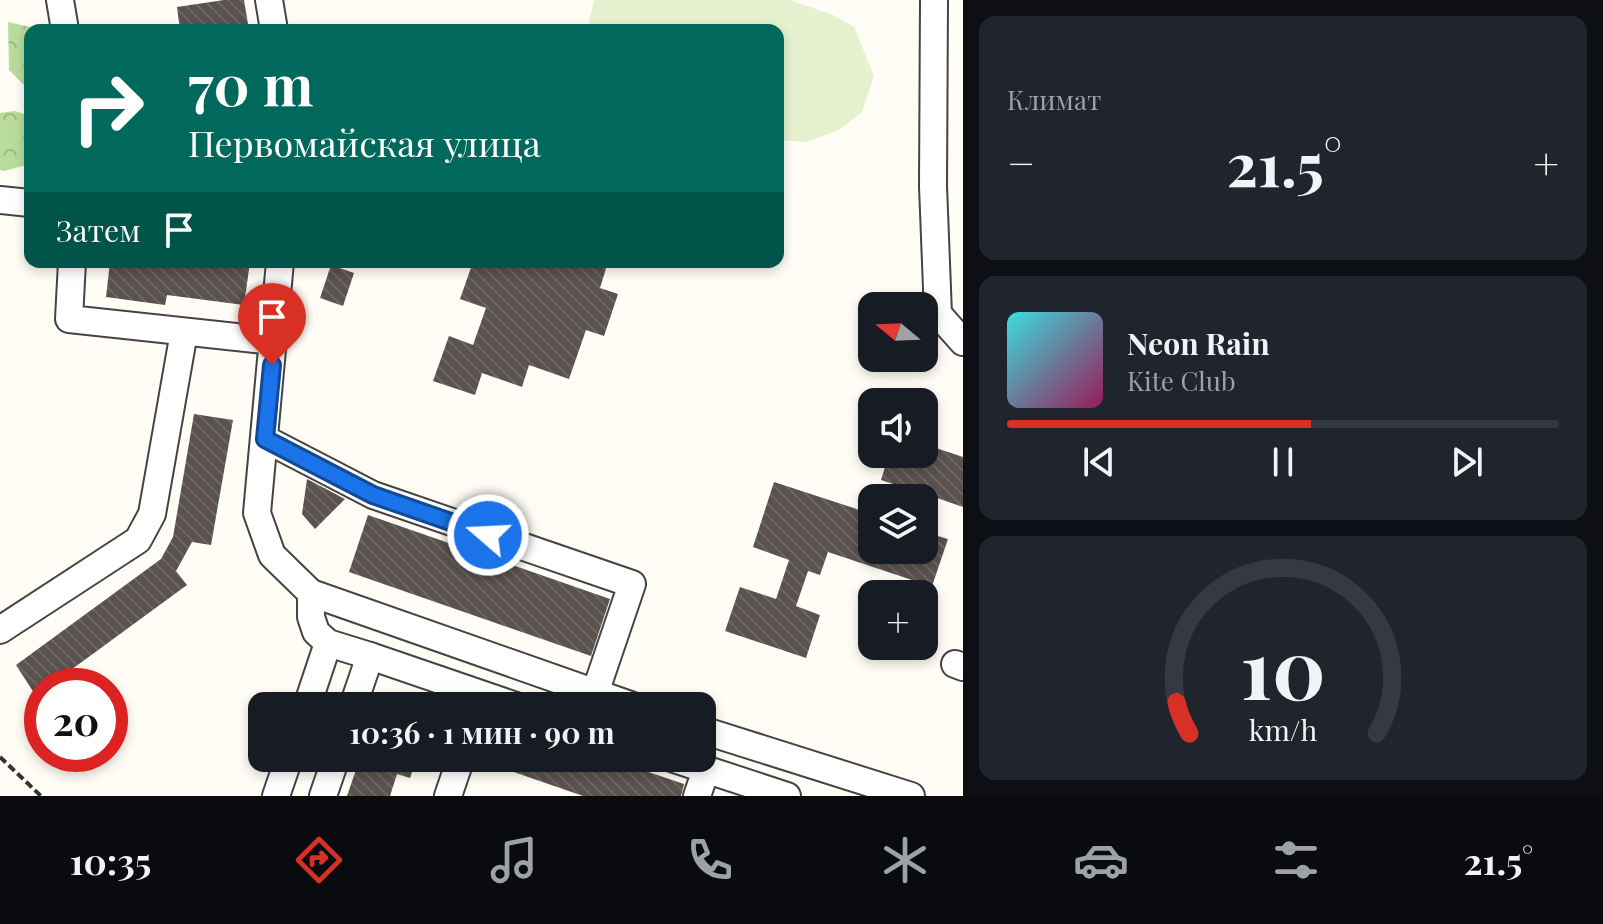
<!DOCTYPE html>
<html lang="ru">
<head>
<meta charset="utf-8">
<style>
	:root { --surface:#171b24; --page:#20242c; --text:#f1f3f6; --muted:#9ea1a6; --line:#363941; --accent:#d93025 }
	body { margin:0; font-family:"Playfair Display",serif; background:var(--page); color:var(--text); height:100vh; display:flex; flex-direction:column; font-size:30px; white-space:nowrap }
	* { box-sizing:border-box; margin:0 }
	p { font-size:26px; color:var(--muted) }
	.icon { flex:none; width:44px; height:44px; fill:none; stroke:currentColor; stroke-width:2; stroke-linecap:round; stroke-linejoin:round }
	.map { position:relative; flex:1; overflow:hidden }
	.side { display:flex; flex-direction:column; gap:16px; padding:16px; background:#0d0f14; width:640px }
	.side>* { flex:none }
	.guide { position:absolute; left:24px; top:24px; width:760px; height:244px; border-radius:16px; box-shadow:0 4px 12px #0003; background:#00695c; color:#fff; overflow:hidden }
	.needle { width:52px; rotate:289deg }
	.tools { position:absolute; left:858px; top:292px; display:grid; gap:16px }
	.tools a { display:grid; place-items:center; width:80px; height:80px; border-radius:16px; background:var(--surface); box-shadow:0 4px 12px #0003; font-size:40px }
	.speed { position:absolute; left:24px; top:668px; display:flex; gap:16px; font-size:40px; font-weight:700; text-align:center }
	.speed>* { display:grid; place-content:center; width:104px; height:104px; border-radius:50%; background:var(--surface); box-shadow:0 4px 12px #0003; line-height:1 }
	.speed .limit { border:12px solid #d22; background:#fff; color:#111 }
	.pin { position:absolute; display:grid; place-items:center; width:68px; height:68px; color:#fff; margin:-82px -34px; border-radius:50% 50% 50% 0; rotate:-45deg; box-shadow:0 0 8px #0007 }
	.pin .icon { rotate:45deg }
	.me { position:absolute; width:88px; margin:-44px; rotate:289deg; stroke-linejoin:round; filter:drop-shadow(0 0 6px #0008) }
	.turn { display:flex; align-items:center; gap:28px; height:168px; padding:0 32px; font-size:36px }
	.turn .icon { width:104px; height:104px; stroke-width:2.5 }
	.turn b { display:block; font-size:56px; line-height:68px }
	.then { display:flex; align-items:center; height:76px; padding:0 32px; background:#0003; gap:16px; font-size:30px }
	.big { font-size:60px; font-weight:700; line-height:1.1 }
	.side .tile { flex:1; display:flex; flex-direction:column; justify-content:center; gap:12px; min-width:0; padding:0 28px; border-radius:16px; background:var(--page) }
	.side .dial { align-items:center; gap:0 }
	.dial svg { height:208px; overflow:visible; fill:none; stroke:var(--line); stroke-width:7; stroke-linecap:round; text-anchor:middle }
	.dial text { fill:var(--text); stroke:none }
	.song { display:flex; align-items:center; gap:24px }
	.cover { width:96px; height:96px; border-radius:12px; background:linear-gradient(135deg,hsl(180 70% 55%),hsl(330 70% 35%)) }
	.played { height:8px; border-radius:4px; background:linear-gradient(90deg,var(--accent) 55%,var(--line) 55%) }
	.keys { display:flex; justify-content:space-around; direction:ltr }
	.heat { display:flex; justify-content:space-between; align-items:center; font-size:44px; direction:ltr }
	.trip { position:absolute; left:248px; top:692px; width:468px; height:80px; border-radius:16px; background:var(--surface); box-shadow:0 4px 12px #0003; font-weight:700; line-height:80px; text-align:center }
	.tabs { display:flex; height:128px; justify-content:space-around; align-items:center; background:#090b0e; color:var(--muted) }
	.tabs .icon { width:56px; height:56px }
	.tabs .active { color:var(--accent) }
	.tabs b { font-size:36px; color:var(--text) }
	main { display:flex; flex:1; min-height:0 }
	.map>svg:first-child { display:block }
	.forest { fill:url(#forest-crowns) }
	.pitch { fill:#e6f2cf }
	.building { fill:url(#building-back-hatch) }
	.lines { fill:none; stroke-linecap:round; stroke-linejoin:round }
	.minor-casing { stroke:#444; stroke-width:30 }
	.path { stroke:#333; stroke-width:4; stroke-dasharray:8 4; stroke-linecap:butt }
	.minor { stroke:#fff; stroke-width:26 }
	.route-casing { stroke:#114b97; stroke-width:20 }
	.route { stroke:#1a73e8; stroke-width:14 }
</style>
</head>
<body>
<main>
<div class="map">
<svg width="963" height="796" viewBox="0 0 963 796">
	<defs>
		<pattern id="forest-crowns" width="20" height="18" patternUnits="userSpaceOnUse" patternTransform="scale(2)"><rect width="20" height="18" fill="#b9dc9c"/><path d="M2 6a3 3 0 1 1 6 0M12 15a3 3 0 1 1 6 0" fill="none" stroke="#9ebc85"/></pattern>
		<pattern id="building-back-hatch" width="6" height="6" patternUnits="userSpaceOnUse" patternTransform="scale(2)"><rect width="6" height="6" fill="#5a524d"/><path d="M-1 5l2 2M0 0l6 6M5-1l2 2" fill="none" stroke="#6d6662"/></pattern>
	</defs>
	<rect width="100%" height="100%" fill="#fffdf5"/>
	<g class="forest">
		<path d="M8,22L43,30H30V81L25,86L9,70Z"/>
		<path d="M15,111L30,116V164L4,171L0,170V113Z"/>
	</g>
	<path class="pitch" d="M594,0H790L833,15L854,27L874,76L862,112L839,130L806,142L778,140V30H587Z"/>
	<g class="building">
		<path d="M224,0H244L249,30H180L177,7Z"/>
		<path d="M110,262H250L244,305L167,295L165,305L106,297Z"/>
		<path d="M473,262H608L600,288L618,294L604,336L586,330L569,379L529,365L522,387L482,373L475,395L433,381L449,336L473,345L486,308L460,299Z"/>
		<path d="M331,265L354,273L343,306L320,298Z"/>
		<path d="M194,414L233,420L211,545L192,542L176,571L187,585L49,686H42V691L36,696L16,665L161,559L173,537Z"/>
		<path d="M924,444L963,457V507L937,498H909L911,490L881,480L889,454H924Z"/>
		<path d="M307,479L345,499L315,529L302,514Z"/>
		<path d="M774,482L872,514V550H924V532L948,539L927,601L924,600V584L828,552L820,575L808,571L796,606L820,615L806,658L725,631L740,587L776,599L789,560L753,547Z"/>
		<path d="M368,515L610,599L591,656L349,572Z"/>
		<path d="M360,758H417L410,778L397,774L390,796H347Z"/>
		<path d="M482,758H607L684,784L681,796H583L482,761Z"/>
	</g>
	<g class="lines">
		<defs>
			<g id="minor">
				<path d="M60,0L65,30"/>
				<path d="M269,0L274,30"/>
				<path d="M934,0L933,186L938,314L963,342"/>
				<path d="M0,200L30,203"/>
				<path d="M72,262L69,319L274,341"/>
				<path d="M280,262L257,513L272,555L311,593L633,706"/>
				<path d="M265,439L373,495L632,584L595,693"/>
				<path d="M311,593V617L316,632L328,643L370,656L516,706"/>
				<path d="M0,630L138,540L152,514L184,332"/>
				<path d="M955,664L963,667"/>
				<path d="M307,706L328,643"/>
				<path d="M353,706L370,656"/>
				<path d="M702,730L911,796"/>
				<path d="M671,758L787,796"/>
				<path d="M276,796L289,758"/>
				<path d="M323,796L336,758"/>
				<path d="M448,796L461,758"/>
				<path d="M697,796L706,770"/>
			</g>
		</defs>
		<use href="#minor" class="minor-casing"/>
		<path class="path" d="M0,757L41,796"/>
		<use href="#minor" class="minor"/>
	</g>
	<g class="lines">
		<defs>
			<path id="route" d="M272,365L265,439L373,495L488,535"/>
		</defs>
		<use href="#route" class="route-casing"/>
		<use href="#route" class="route"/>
	</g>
</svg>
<div class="tools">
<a><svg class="needle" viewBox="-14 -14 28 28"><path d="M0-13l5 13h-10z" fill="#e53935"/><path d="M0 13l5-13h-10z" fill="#9ea1a6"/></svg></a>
<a><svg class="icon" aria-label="sound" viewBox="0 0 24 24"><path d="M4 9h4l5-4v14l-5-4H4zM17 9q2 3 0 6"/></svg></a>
<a><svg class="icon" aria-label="layers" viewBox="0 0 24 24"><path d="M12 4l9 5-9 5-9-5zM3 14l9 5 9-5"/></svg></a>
<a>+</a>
</div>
<div class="speed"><div class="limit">20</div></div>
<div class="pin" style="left:272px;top:365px;background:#d93025"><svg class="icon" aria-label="arrive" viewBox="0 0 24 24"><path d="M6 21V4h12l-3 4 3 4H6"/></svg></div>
<svg class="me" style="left:488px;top:535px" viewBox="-20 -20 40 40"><circle r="17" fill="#1a73e8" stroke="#fff" stroke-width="3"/><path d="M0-11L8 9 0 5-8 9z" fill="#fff"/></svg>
<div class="trip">10:36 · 1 мин · 90 m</div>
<div class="guide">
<div class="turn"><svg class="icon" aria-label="right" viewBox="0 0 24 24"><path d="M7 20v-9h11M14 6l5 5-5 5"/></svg><div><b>70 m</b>Первомайская улица</div></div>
<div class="then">Затем<svg class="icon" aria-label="arrive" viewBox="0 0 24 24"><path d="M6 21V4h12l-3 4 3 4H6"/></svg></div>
</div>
</div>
<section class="side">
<div class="tile"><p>Климат</p>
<div class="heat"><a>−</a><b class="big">21.5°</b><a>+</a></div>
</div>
<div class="tile">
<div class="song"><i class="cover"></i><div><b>Neon Rain</b><p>Kite Club</p></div></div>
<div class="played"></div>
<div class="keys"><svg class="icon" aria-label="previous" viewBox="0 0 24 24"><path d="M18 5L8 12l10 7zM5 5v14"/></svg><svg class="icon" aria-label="pause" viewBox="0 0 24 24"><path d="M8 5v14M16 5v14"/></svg><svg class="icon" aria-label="next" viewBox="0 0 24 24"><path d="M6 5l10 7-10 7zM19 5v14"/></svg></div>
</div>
<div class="tile dial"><svg viewBox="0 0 100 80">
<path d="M14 69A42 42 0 1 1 86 69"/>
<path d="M14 69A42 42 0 0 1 9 57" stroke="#d93025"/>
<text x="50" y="56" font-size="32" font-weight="700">10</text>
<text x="50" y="72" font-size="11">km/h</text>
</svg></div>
</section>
</main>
<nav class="tabs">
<b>10:35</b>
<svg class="icon active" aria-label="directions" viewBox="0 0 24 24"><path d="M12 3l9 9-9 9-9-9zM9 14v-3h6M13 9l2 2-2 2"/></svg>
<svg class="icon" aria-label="music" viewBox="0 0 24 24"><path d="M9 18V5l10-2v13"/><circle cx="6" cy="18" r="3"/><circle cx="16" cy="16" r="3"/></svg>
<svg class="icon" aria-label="phone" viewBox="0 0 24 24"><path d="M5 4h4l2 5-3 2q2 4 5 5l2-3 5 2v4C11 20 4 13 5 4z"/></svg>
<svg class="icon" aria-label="climate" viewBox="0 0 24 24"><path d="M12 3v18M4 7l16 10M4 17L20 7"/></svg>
<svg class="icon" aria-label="car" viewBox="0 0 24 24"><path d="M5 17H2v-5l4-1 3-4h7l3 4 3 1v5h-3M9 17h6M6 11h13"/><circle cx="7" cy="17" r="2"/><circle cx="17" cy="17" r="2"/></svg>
<svg class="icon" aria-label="filters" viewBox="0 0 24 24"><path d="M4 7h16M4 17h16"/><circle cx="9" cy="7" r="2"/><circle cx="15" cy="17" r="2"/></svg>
<b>21.5°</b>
</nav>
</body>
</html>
